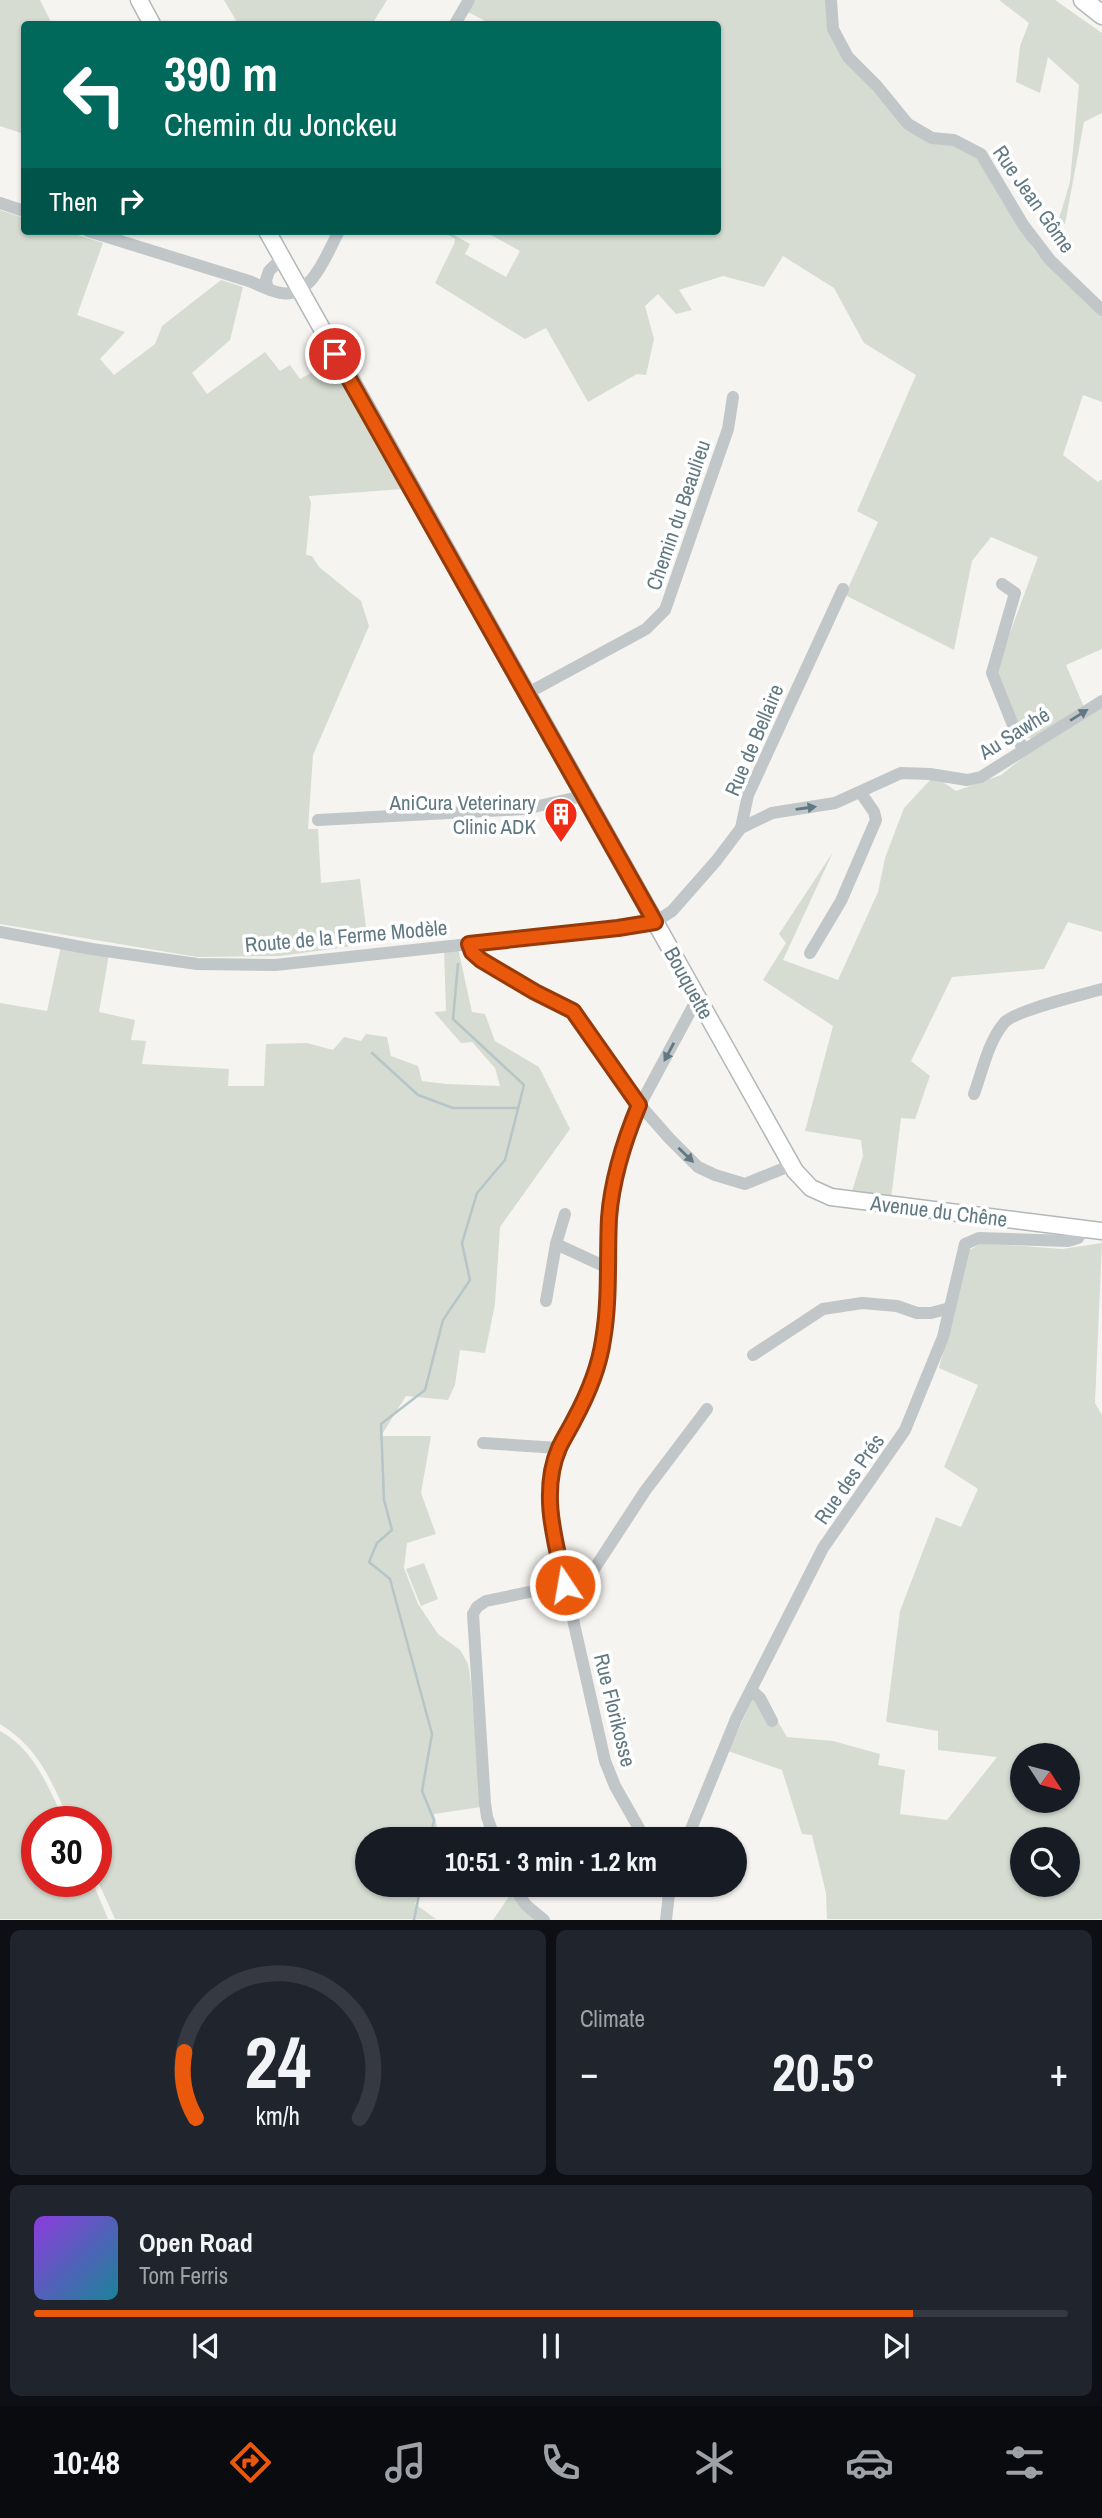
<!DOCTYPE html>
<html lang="en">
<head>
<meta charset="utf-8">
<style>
	:root { --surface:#171b24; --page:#20242c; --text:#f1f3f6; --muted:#9ea1a6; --line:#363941; --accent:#ea580c }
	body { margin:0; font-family:"Archivo Narrow",sans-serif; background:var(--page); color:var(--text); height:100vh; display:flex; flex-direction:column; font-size:26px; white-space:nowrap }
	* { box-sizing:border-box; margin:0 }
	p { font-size:23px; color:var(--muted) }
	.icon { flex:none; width:38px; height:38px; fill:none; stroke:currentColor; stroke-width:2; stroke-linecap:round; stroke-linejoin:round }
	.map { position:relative; height:1920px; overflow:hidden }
	.panel { display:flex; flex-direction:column; gap:10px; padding:10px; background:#0d0f14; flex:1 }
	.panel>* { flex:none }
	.top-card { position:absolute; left:21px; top:21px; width:700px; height:214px; border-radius:7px; box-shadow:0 2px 5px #0004; background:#00695c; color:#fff; overflow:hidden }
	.needle { width:46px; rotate:126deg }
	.controls { position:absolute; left:1010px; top:1743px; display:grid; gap:14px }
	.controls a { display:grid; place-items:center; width:70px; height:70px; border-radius:50%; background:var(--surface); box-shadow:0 2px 5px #0004; font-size:35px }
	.speed { position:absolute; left:21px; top:1806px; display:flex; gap:14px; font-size:35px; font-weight:700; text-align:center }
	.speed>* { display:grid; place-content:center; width:91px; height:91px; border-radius:50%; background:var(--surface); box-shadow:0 2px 5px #0004; line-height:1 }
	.speed .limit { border:10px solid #d22; background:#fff; color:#111 }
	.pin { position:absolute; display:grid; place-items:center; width:60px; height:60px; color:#fff; margin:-30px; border:4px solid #fff; border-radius:50%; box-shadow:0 2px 7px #0007 }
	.me { position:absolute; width:77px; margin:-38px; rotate:348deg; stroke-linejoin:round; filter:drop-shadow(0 0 5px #0008) }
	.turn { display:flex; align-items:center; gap:24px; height:147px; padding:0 28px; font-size:32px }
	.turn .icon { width:91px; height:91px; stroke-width:2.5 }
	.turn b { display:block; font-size:49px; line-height:60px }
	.then { display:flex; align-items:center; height:66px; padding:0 28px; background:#0003; gap:14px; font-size:26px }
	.big { font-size:52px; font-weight:700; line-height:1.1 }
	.panel .card { flex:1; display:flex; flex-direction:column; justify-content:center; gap:10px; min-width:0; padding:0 24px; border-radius:10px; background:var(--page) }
	.panel .dial { align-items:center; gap:0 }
	.dial svg { height:182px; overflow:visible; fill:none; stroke:var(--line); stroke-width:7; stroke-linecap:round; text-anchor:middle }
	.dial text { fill:var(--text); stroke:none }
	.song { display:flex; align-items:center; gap:21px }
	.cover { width:84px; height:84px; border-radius:10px; background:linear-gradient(135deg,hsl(270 70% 55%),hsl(190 70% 35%)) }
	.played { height:7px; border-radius:4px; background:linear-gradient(90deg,var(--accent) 85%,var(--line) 85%) }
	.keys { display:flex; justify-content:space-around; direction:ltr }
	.heat { display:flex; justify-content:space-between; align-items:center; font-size:38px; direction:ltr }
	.panel .tiles { flex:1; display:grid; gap:10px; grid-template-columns:1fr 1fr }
	.card:last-child { grid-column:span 2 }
	.trip { position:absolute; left:355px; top:1827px; width:392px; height:70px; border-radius:35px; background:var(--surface); box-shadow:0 2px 5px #0004; font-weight:700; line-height:70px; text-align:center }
	.tab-bar { display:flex; height:112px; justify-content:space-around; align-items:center; background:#090b0e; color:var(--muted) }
	.tab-bar .icon { width:49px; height:49px }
	.tab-bar .on { color:var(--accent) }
	.tab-bar b { font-size:32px; color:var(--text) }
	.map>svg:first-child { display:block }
	.green { fill:#d6dcd1; fill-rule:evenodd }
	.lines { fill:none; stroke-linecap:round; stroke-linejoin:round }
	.stream { stroke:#b5c5c8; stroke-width:2.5 }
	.major-casing { stroke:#b2b8ba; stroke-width:19 }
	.highway-casing { stroke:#b3b8ba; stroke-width:21 }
	.minor { stroke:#c1c6c8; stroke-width:12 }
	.major { stroke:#fff; stroke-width:16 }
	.highway { stroke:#fff; stroke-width:18 }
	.oneway { fill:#617983 }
	.route-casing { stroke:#983908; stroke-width:18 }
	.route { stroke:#ea580c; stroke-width:12 }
	.labels { text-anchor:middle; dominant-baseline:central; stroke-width:7; stroke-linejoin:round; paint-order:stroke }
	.street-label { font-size:21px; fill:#617983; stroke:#fff }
	.poi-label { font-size:21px; fill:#617983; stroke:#fff; text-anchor:end }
</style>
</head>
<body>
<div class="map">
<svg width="1102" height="1920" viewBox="0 0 1102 1920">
	<rect width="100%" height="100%" fill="#f5f4f0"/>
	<g class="green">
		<path d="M0,0H40L52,24H24V120H22L21,133L0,126Z"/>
		<path d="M224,0H387L372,24H238Z"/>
		<path d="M475,0H827L829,29L907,127L955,144L975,155L1034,250L1102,315V402L1083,395L1063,455L1098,482L1102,479V649L1066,665L1084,707L1032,739L1022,736L996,671L1038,557L991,537L972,561L954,650L845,595L878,522L857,511L916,375L864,343L834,288L783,256L764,287L723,276L679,290L692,310L676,314L658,294L645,306L654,339L646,375L637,374L588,402L546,328L525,339L435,283L454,244L455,239L442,231H447L470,244L465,254L506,277L520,251L484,231H718V24H491L468,12Z"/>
		<path d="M999,0H1055L1102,33V113L1084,122L1065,224L1058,222L1070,182L1079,85L1048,57L1040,93L1016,82L1020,46L1029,23Z"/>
		<path d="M0,210L24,218V231H65L103,243L77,315L125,332L100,359L114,375L155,344L162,326L221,280L243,287L230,340L192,373L207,394L265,352L280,371L290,365L300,379L332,362L403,489L309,496L311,503L306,555L312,556L319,567L361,601L369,626L313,755L308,829H318L321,883L360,879L368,944L280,956L197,957L0,924Z"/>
		<path d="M1102,703V932L1068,922L1044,969L952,977L911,1061L930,1076L915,1119L901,1118L891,1199L851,1194L863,1156L861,1140L805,1131L833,1026L763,980L786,943L779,934L833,852L783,960L838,980L878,892L885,858L904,808L934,776L956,791L1001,775L1036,747Z"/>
		<path d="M61,946L109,954L99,1012L135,1020L131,1040L146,1041L142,1064L229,1069L228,1086H264L266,1044L307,1043L333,1050L344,1037L361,1041L366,1034L387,1037L391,1056L418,1066L422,1081L446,1084L500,1086L495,1068L472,1042L461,1043L434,1012L446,1011L444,949L458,948L472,1012L485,1014L495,1041L539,1067L570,1129L500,1227L495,1304L485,1353L460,1350L455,1385L448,1400L406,1396L381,1436H431L421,1493L436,1534L407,1543L404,1568L418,1604L438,1634L460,1650L468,1664L471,1684L481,1807L434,1814L440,1839H368V1885H426L415,1904L436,1919H115L96,1877V1822H70C51,1781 40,1749 0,1724V1003L47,1011Z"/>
		<path d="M982,1243L1062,1249L1102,1243L1095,1403L1102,1415V1919H827L826,1893L812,1835L802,1834L782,1770L728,1751L758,1688L787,1737L833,1741L880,1754L878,1765L905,1770L900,1814L947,1820L997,1757L938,1750V1731L886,1722L900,1611L936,1517L961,1527L978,1489L944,1467L978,1385L939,1368L968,1251ZM1022,1755H1068V1801H1022ZM1022,1839H1068V1885H1022Z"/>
		<path d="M424,1563L438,1599L421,1606L406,1569Z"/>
		<path d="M0,1731C35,1750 48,1787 65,1822H37V1881H92L108,1919H0Z"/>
		<path d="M510,1895L539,1920H493Z"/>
	</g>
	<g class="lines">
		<g class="stream">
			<path d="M372,1053L418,1095L453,1108H518"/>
			<path d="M430,1839L434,1820L422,1791L432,1734L390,1579L369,1562L377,1543L392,1530L384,1500L381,1424L425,1390L443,1320L470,1280L462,1243L477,1193L505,1160L524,1085L453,1019L458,964"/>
			<path d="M414,1920L421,1885"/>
		</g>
		<defs>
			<g id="major">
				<path d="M139,0L152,24"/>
				<path d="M267,231L795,1171L811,1188L831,1197L1102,1231"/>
			</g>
			<path id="highway" d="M1083,0L1102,15"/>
		</defs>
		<use href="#major" class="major-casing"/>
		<use href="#highway" class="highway-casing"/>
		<g class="minor">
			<path d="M831,0L833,29L848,57L877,86L908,124L932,138L954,140L981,154L1024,226L1050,260L1102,310"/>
			<path d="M455,24L469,0"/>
			<path d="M0,203L24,211"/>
			<path d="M88,231L249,281C259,285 270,291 281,293C312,298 327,253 339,231"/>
			<path d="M270,290L267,286L266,280L269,271L282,258"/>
			<path d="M1002,584L1015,593L992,673L1023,750"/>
			<path d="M526,694L646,629L665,610L728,429L733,397"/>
			<path d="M318,820L525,809L583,796"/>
			<path d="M741,828L772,813L835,803L901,773L930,774L967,780L981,777L1102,701"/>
			<path d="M0,932L92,949L197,964L275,965L618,928L655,922L672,911L716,861L741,828L748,795L843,589"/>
			<path d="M469,944L472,952L481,960L535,992L573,1011L640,1105L669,1138L698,1167L715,1175L745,1184L782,1169L789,1163"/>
			<path d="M810,953L841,901L876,820L874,812L861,793"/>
			<path d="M974,1094C982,1072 988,1042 1004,1023C1015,1010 1082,995 1102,989"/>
			<path d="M556,1244L608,1268"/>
			<path d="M546,1301L556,1244L565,1214"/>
			<path d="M753,1355L823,1309L862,1303L897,1306L917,1313H931L950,1308"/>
			<path d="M483,1443L559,1448"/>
			<path d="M751,1690L760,1698L772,1721"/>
			<path d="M495,1839L487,1817L485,1803L473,1614L477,1607L486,1601L587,1580L645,1491L707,1409"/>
			<path d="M645,1839L615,1786L605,1761L551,1522V1473L559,1448L576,1418L592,1381L603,1345L606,1322L609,1216L616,1174L626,1137L640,1105L697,999"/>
			<path d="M687,1839L736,1719L823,1548L905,1430L943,1337L965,1244L979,1238L1068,1241L1078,1238L1083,1229"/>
			<path d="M512,1885L526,1905L544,1920"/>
			<path d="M666,1920L670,1885"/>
		</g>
		<use href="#major" class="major"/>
		<use href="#highway" class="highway"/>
	</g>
	<defs><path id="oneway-solid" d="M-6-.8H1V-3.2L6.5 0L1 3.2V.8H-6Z" transform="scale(1.75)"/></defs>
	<g class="oneway">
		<use href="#oneway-solid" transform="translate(1079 715) rotate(-32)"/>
		<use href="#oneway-solid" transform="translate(806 808) rotate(-8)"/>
		<use href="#oneway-solid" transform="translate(669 1052) rotate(118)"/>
		<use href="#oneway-solid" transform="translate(686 1155) rotate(44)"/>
	</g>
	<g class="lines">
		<defs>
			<path id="route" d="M335,354L655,922L618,928L469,944L472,952L481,960L535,992L573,1011L639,1105C624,1141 612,1178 609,1218C607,1258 610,1300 603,1340C599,1368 587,1396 574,1420C569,1430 563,1439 559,1448C540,1492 555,1541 565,1585"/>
		</defs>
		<use href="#route" class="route-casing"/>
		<use href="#route" class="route"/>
	</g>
	<defs>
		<symbol id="building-pin" viewBox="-11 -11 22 30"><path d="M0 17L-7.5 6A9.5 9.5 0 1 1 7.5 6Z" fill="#ef2c16" stroke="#fff"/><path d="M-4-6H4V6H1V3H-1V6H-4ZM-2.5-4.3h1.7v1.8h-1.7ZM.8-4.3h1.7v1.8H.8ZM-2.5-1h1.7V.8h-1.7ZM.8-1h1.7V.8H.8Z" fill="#fff"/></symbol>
	</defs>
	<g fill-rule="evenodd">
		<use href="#building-pin" x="542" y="795" width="38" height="52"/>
	</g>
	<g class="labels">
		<g class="street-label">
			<text transform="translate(1034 199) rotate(55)">Rue Jean Gôme</text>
			<text transform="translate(678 515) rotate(-71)">Chemin du Beaulieu</text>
			<text transform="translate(1014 733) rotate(-32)">Au Sawhé</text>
			<text transform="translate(754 740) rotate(-67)">Rue de Bellaire</text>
			<text transform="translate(346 936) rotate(-5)">Route de la Ferme Modèle</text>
			<text transform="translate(689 983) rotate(61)">Bouquette</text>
			<text transform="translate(939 1211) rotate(7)">Avenue du Chêne</text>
			<text transform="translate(849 1479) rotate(-55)">Rue des Prés</text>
			<text transform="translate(615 1710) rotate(76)">Rue Florikosse</text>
		</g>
		<g class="poi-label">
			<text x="536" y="802">AniCura Veterinary<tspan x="536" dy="24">Clinic ADK</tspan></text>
		</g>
	</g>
</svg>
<div class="controls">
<a><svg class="needle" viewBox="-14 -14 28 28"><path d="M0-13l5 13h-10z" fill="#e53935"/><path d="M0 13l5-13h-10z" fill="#9ea1a6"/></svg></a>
<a><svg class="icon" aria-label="search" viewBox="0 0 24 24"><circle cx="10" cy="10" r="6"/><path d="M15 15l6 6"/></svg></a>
</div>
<div class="speed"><div class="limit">30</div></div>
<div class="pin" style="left:335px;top:354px;background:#d93025"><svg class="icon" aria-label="arrive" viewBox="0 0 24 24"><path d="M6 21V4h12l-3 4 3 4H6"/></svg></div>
<svg class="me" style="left:565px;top:1585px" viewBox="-20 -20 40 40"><circle r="17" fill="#ea580c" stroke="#fff" stroke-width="3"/><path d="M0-11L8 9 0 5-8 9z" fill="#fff"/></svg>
<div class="trip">10:51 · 3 min · 1.2 km</div>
<div class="top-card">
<div class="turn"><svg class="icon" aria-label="left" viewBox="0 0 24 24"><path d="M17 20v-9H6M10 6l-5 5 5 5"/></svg><div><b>390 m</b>Chemin du Jonckeu</div></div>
<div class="then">Then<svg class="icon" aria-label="right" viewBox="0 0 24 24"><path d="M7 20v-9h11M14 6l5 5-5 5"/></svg></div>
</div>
</div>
<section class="panel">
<div class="tiles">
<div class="card dial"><svg viewBox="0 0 100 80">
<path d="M14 69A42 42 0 1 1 86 69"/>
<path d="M14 69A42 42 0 0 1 9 40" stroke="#ea580c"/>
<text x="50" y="56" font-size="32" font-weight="700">24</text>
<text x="50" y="72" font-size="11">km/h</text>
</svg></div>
<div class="card"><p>Climate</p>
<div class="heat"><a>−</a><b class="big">20.5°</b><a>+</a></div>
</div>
<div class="card">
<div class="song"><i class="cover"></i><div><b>Open Road</b><p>Tom Ferris</p></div></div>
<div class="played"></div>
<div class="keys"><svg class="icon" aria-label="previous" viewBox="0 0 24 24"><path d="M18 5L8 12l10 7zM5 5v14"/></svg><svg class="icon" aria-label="pause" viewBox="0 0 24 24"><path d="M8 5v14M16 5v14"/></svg><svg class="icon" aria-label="next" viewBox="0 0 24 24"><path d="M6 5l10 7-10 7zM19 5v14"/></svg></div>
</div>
</div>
</section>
<nav class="tab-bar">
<b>10:48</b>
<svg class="icon on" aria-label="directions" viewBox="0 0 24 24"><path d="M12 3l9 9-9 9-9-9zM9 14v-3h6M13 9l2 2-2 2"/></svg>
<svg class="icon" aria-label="music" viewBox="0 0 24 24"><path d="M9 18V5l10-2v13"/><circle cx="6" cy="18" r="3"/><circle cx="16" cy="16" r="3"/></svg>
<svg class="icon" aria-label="phone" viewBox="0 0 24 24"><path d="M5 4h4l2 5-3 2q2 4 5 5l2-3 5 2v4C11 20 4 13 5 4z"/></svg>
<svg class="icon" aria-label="climate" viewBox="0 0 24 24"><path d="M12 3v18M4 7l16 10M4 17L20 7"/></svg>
<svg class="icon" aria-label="car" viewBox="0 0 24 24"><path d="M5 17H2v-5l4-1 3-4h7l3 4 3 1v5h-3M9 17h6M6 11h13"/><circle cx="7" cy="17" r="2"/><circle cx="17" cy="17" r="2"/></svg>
<svg class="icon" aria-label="filters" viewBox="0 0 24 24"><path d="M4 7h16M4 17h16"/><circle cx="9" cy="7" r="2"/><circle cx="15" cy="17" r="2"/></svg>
</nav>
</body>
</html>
